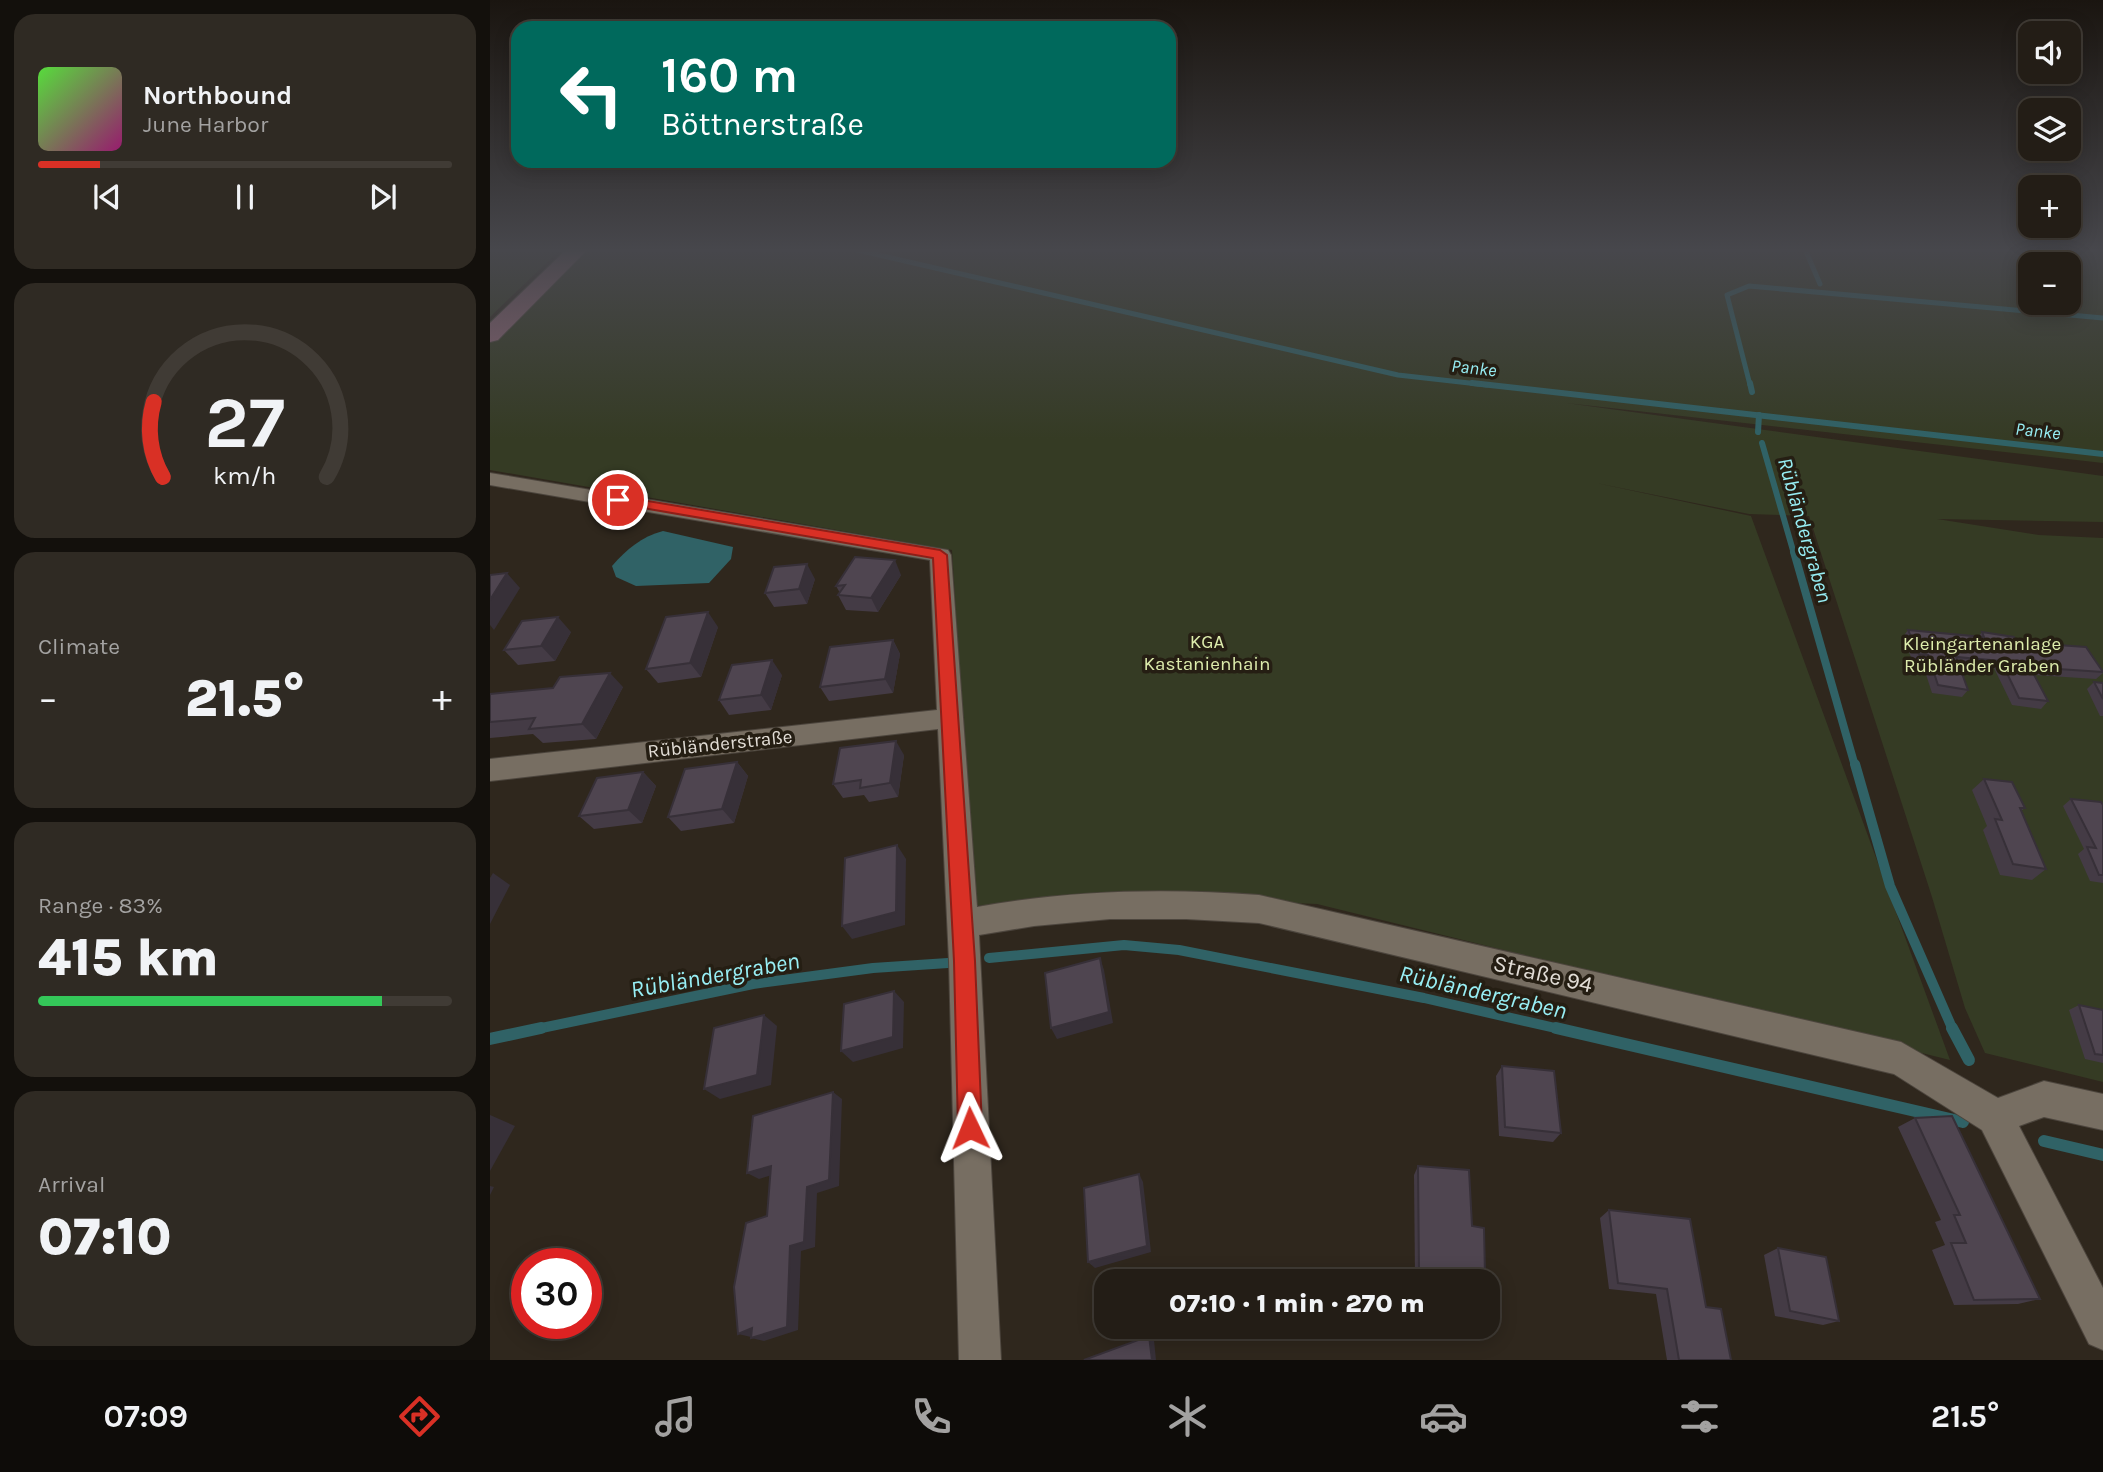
<!DOCTYPE html>
<html lang="en">
<head>
<meta charset="utf-8">
<style>
	:root { --surface:#231d16; --page:#2f2a23; --text:#f1f3f6; --muted:#a3a2a1; --line:#403b35; --accent:#d93025 }
	body { margin:0; font-family:Karla,sans-serif; background:var(--page); color:var(--text); height:100vh; display:flex; flex-direction:column; font-size:26px; white-space:nowrap }
	* { box-sizing:border-box; margin:0 }
	p { font-size:23px; color:var(--muted) }
	.icon { flex:none; width:38px; height:38px; fill:none; stroke:currentColor; stroke-width:2; stroke-linecap:round; stroke-linejoin:round }
	.map { position:relative; flex:1; overflow:hidden }
	.side { display:flex; flex-direction:column; gap:14px; padding:14px; background:#13100c; width:490px }
	.side>* { flex:none }
	.banner { position:absolute; left:21px; top:21px; width:665px; height:147px; border-radius:21px; box-shadow:0 4px 18px #0003,0 0 0 2px var(--line); background:#00695c; color:#fff; overflow:hidden }
	.controls { position:absolute; left:1528px; top:21px; display:grid; gap:14px }
	.controls a { display:grid; place-items:center; width:63px; height:63px; border-radius:14px; background:var(--surface); box-shadow:0 4px 18px #0003,0 0 0 2px var(--line); font-size:35px }
	.speed { position:absolute; left:21px; top:1248px; display:flex; gap:14px; font-size:35px; font-weight:700; text-align:center }
	.speed>* { display:grid; place-content:center; width:91px; height:91px; border-radius:50%; background:var(--surface); box-shadow:0 4px 18px #0003,0 0 0 2px var(--line); line-height:1 }
	.speed .limit { border:10px solid #d22; background:#fff; color:#111 }
	.pin { position:absolute; display:grid; place-items:center; width:60px; height:60px; color:#fff; margin:-30px; border:4px solid #fff; border-radius:50%; box-shadow:0 2px 7px #0007 }
	.me { position:absolute; width:77px; margin:-38px; rotate:358deg; stroke-linejoin:round; filter:drop-shadow(0 0 5px #0008) }
	.turn { display:flex; align-items:center; gap:24px; height:147px; padding:0 35px; font-size:32px }
	.turn .icon { width:91px; height:91px; stroke-width:2.5 }
	.turn b { display:block; font-size:49px; line-height:60px }
	.big { font-size:52px; font-weight:800; line-height:1.1 }
	.side .tile { flex:1; display:flex; flex-direction:column; justify-content:center; gap:10px; min-width:0; padding:0 24px; border-radius:21px; background:var(--page) }
	.side .dial { align-items:center; gap:0 }
	.dial svg { height:182px; overflow:visible; fill:none; stroke:var(--line); stroke-width:7; stroke-linecap:round; text-anchor:middle }
	.dial text { fill:var(--text); stroke:none }
	.song { display:flex; align-items:center; gap:21px }
	.cover { width:84px; height:84px; border-radius:10px; background:linear-gradient(135deg,hsl(110 70% 55%),hsl(320 70% 35%)) }
	.played { height:7px; border-radius:4px; background:linear-gradient(90deg,var(--accent) 15%,var(--line) 15%) }
	.keys { display:flex; justify-content:space-around; direction:ltr }
	.heat { display:flex; justify-content:space-between; align-items:center; font-size:38px; direction:ltr }
	.charge { height:10px; border-radius:5px; background:linear-gradient(90deg,#34c759 83%,var(--line) 0) }
	.trip { position:absolute; left:604px; top:1269px; width:406px; height:70px; border-radius:21px; background:var(--surface); box-shadow:0 4px 18px #0003,0 0 0 2px var(--line); font-weight:800; line-height:70px; text-align:center }
	.menu { display:flex; height:112px; justify-content:space-around; align-items:center; background:#0e0c09; color:var(--muted) }
	.menu .icon { width:49px; height:49px }
	.menu .on { color:var(--accent) }
	.menu b { font-size:32px; color:var(--text) }
	main { display:flex; flex:1; min-height:0 }
	.map>svg:first-child { display:block }
	.green { fill:#353b24; fill-rule:evenodd }
	.water { fill:#306266 }
	.lines { fill:none; stroke-linecap:round; stroke-linejoin:round }
	.stream-far4 { stroke:#306266; stroke-width:5 }
	.stream-far3 { stroke:#306266; stroke-width:6 }
	.stream-far2 { stroke:#306266; stroke-width:8 }
	.stream-far1 { stroke:#306266; stroke-width:10 }
	.stream { stroke:#306266; stroke-width:12 }
	.minor-casing { stroke:#4c453d; stroke-width:2 }
	.secondary-casing { stroke:#4c453d; stroke-width:2 }
	.minor { fill:#776e62; fill-rule:evenodd }
	.secondary { fill:#8e6676; fill-rule:evenodd }
	.wall { fill:#443b45 }
	.shaded-wall { fill:#373038 }
	.building { fill:#4f4550; stroke:#373038; stroke-width:2 }
	.route { fill:#d93025; stroke:#8d1f18; stroke-width:2 }
	.labels { text-anchor:middle; dominant-baseline:central; stroke-width:7; stroke-linejoin:round; paint-order:stroke }
	.far-water-label { font-size:18px; font-style:italic; fill:#98eff5; stroke:#251e13 }
	.park-label { font-size:19px; fill:#ddecac; stroke:#251e13 }
	.street-label { font-size:19px; fill:#e2ddd6; stroke:#251e13 }
	.water-label { font-size:21px; font-style:italic; fill:#98eff5; stroke:#251e13 }
	.near-street-label { font-size:23px; fill:#e2ddd6; stroke:#251e13 }
	.near-water-label { font-size:24px; font-style:italic; fill:#98eff5; stroke:#251e13 }
</style>
</head>
<body>
<main>
<section class="side">
<div class="tile">
<div class="song"><i class="cover"></i><div><b>Northbound</b><p>June Harbor</p></div></div>
<div class="played"></div>
<div class="keys"><svg class="icon" aria-label="previous" viewBox="0 0 24 24"><path d="M18 5L8 12l10 7zM5 5v14"/></svg><svg class="icon" aria-label="pause" viewBox="0 0 24 24"><path d="M8 5v14M16 5v14"/></svg><svg class="icon" aria-label="next" viewBox="0 0 24 24"><path d="M6 5l10 7-10 7zM19 5v14"/></svg></div>
</div>
<div class="tile dial"><svg viewBox="0 0 100 80">
<path d="M14 69A42 42 0 1 1 86 69"/>
<path d="M14 69A42 42 0 0 1 10 36" stroke="#d93025"/>
<text x="50" y="56" font-size="32" font-weight="700">27</text>
<text x="50" y="72" font-size="11">km/h</text>
</svg></div>
<div class="tile"><p>Climate</p>
<div class="heat"><a>−</a><b class="big">21.5°</b><a>+</a></div>
</div>
<div class="tile"><p>Range · 83%</p><b class="big">415 km</b><div class="charge"></div></div>
<div class="tile"><p>Arrival</p><b class="big">07:10</b></div>
</section>
<div class="map">
<svg width="1613" height="1360" viewBox="0 0 1613 1360">
	<rect width="100%" height="100%" fill="#2f271d"/>
	<g class="green">
		<path d="M0,249H71L0,317Z"/>
		<path d="M94,249H1613V463L1076,403L1613,476V522L1447,519L1549,535L1613,538V1082L1495,1053L1475,1008L1442,897L1319,516L1259,514L1106,483L1261,516L1460,1060L827,904L627,895L485,906L462,550L0,470V342ZM1540,264H1578V303H1540Z"/>
	</g>
	<path class="water" d="M173,531L243,547L241,559L219,583L146,586L126,577L122,566C137,549 151,537 173,531Z"/>
	<g class="lines">
		<g class="stream-far4">
			<path d="M363,249L908,375L997,385"/>
			<path d="M1315,249L1330,284"/>
			<path d="M1260,385L1237,295L1259,286L1613,318"/>
		</g>
		<g class="stream-far3">
			<path d="M982,383L1613,454"/>
			<path d="M1260,383L1262,392"/>
			<path d="M1268,432L1269,415"/>
			<path d="M1272,443L1304,554"/>
		</g>
		<path class="stream-far2" d="M1304,552L1365,766"/>
		<g class="stream-far1">
			<path d="M1365,764L1400,886L1463,1030"/>
			<path d="M499,958L634,945L689,950L934,998L1074,1030"/>
			<path d="M42,1030L263,984L383,968L458,963"/>
		</g>
		<g class="stream">
			<path d="M1066,1028L1473,1122"/>
			<path d="M1462,1028L1479,1060"/>
			<path d="M0,1039L51,1028"/>
			<path d="M1554,1141L1613,1155"/>
		</g>
		<defs>
			<path id="minor" d="M0,473L458,550L461,555L487,907C580,890 675,888 769,895L1411,1042L1508,1098L1554,1081L1613,1094V1130L1554,1117L1529,1126L1613,1288V1350L1599,1344L1492,1130L1404,1074L769,923L696,919H620L544,926L489,935L511,1360H469L459,961L448,729L0,781V759L447,710L440,560L0,485Z"/>
			<path id="secondary" d="M77,249H98L8,340L0,342V323Z"/>
		</defs>
		<use href="#minor" class="minor-casing"/>
		<use href="#secondary" class="secondary-casing"/>
		<use href="#minor" class="minor"/>
		<use href="#secondary" class="secondary"/>
	</g>
	<g class="wall">
		<path d="M411,575L388,612L356,610L348,595L350,593L346,586Z"/>
		<path d="M325,579L317,604L284,607L275,593Z"/>
		<path d="M228,627L211,677L168,683L156,669Z"/>
		<path d="M1418,630L1489,636L1492,632L1526,642L1613,673L1606,679L1544,675L1558,701L1551,709L1522,705L1504,668L1469,665L1478,690L1472,697L1442,693L1432,662L1423,661L1412,638Z"/>
		<path d="M81,632L65,661L28,665L14,650Z"/>
		<path d="M403,640L410,654L403,693L339,701L330,687Z"/>
		<path d="M292,675L281,710L239,715L229,700Z"/>
		<path d="M1604,682L1613,683V716H1610L1597,689Z"/>
		<path d="M133,687L106,739L53,743L43,734L0,738V694Z"/>
		<path d="M414,755L408,797L379,802L374,795L353,798L343,784Z"/>
		<path d="M247,762L258,776L244,823L191,831L178,817Z"/>
		<path d="M153,772L166,786L152,823L104,829L89,816Z"/>
		<path d="M1494,779L1535,808L1531,811L1556,869L1542,880L1510,875L1493,830L1497,826L1482,790Z"/>
		<path d="M1581,799L1613,805V883L1600,881L1588,854L1594,849L1573,806Z"/>
		<path d="M1589,1005L1613,1010V1063L1595,1059L1579,1010Z"/>
		<path d="M1012,1066L1071,1133L1063,1142L1009,1136L1006,1076Z"/>
		<path d="M1425,1118L1550,1299L1528,1304L1464,1305L1442,1250L1455,1245L1445,1222L1451,1220L1408,1127Z"/>
		<path d="M928,1166L982,1226L995,1275L990,1281L925,1278L924,1175Z"/>
		<path d="M1119,1210L1216,1307L1241,1360H1177L1166,1294L1119,1289L1110,1218Z"/>
		<path d="M1288,1248L1349,1321L1333,1325L1285,1316L1274,1255Z"/>
	</g>
	<g class="shaded-wall">
		<path d="M405,560L411,575L388,612L381,598Z"/>
		<path d="M317,564L325,579L317,604L309,589Z"/>
		<path d="M17,573L30,588L4,630L0,625V600Z"/>
		<path d="M218,612L228,627L211,677L200,663Z"/>
		<path d="M68,617L81,632L65,661L51,646Z"/>
		<path d="M403,640L410,654L403,693L395,679Z"/>
		<path d="M282,660L292,675L281,710L271,695Z"/>
		<path d="M120,673L133,687L106,739L92,724Z"/>
		<path d="M406,741L414,755L408,797L400,783Z"/>
		<path d="M247,762L258,776L244,823L232,809Z"/>
		<path d="M153,772L166,786L152,823L138,810Z"/>
		<path d="M407,845L416,859L415,925L362,939L352,926Z"/>
		<path d="M3,873L20,885L0,924V878Z"/>
		<path d="M610,958L614,970L623,1023L567,1039L561,1028Z"/>
		<path d="M404,991L414,1002L413,1048L363,1062L351,1051Z"/>
		<path d="M274,1015L287,1026L281,1085L230,1099L214,1089Z"/>
		<path d="M343,1092L352,1099L349,1186L327,1193L325,1247L311,1251L308,1330L274,1341L261,1338L300,1246Z"/>
		<path d="M0,1115L25,1126L0,1171Z"/>
		<path d="M281,1166L292,1172L269,1179L257,1173Z"/>
		<path d="M649,1174L653,1182L661,1252L605,1268L598,1262Z"/>
		<path d="M0,1186L4,1187L0,1195Z"/>
		<path d="M262,1328L261,1337L248,1334Z"/>
		<path d="M659,1336L664,1340L666,1360H662Z"/>
	</g>
	<g class="building">
		<path d="M365,557L405,560L381,598L348,595L355,585L346,586Z"/>
		<path d="M317,564L309,589L275,593L284,567Z"/>
		<path d="M17,573L0,600V575Z"/>
		<path d="M218,612L200,663L156,669L176,617Z"/>
		<path d="M68,617L51,646L14,650L32,621Z"/>
		<path d="M1418,630L1494,637L1492,632L1524,637L1526,642L1596,647L1613,672L1540,667L1558,701L1529,698L1511,661L1466,657L1478,690L1448,685L1438,655L1429,654Z"/>
		<path d="M403,640L395,679L330,687L340,647Z"/>
		<path d="M282,660L271,695L229,700L242,665Z"/>
		<path d="M120,673L92,724L39,729L45,718L0,722V694L63,688L70,677Z"/>
		<path d="M1604,682L1613,683V699Z"/>
		<path d="M406,741L400,783L370,788L371,780L343,784L350,748Z"/>
		<path d="M247,762L232,809L178,817L195,769Z"/>
		<path d="M153,772L138,810L89,816L107,778Z"/>
		<path d="M1494,779L1522,782L1535,808H1530L1556,869L1523,864L1505,819L1512,820Z"/>
		<path d="M1581,799L1611,802L1613,805V875H1609L1597,847L1606,848Z"/>
		<path d="M407,845L406,912L352,926L355,858Z"/>
		<path d="M610,958L619,1012L561,1028L555,973Z"/>
		<path d="M404,991L403,1037L351,1051L354,1004Z"/>
		<path d="M1589,1005L1613,1010V1055L1605,1054Z"/>
		<path d="M274,1015L267,1075L214,1089L224,1028Z"/>
		<path d="M1012,1066L1064,1071L1071,1133L1015,1127Z"/>
		<path d="M343,1092L339,1180L317,1187L314,1242L300,1246L297,1327L261,1338L262,1328L248,1334L244,1287L256,1223L277,1216L281,1166L257,1173L263,1116Z"/>
		<path d="M1462,1116L1550,1299L1484,1300L1461,1243H1476L1464,1215H1470L1425,1118Z"/>
		<path d="M928,1166L979,1170L982,1226L994,1228L995,1275L929,1272Z"/>
		<path d="M649,1174L657,1246L598,1262L594,1188Z"/>
		<path d="M1119,1210L1200,1219L1216,1307L1231,1309L1241,1360H1189L1177,1289L1128,1283Z"/>
		<path d="M1288,1248L1336,1257L1349,1321L1300,1311Z"/>
		<path d="M659,1336L662,1360H594Z"/>
	</g>
	<linearGradient id="sky" x2="0" y2="1"><stop stop-color="#1a1510"/><stop offset="0.57" stop-color="#47474c"/><stop offset="1" stop-color="#47474c" stop-opacity="0"/></linearGradient>
	<rect width="1613" height="439" fill="url(#sky)"/>
	<path class="route" d="M128,496L450,550L457,555L485,961L492,1128L488,1136L480,1140L472,1136L468,1128L464,961L443,558L124,503V498Z"/>
	<g class="labels">
		<g class="far-water-label">
			<text transform="translate(984 368) rotate(6)">Panke</text>
			<text transform="translate(1548 431) rotate(6)">Panke</text>
		</g>
		<g class="park-label">
			<text x="717" y="642">KGA<tspan x="717" dy="22">Kastanienhain</tspan></text>
			<text x="1492" y="644">Kleingartenanlage<tspan x="1492" dy="22">Rübländer Graben</tspan></text>
		</g>
		<g class="street-label">
			<text transform="translate(230 744) rotate(-6)">Rübländerstraße</text>
		</g>
		<g class="water-label">
			<text transform="translate(1315 530) rotate(74)">Rübländergraben</text>
		</g>
		<g class="near-street-label">
			<text transform="translate(1053 974) rotate(13)">Straße 94</text>
		</g>
		<g class="near-water-label">
			<text transform="translate(225 975) rotate(-10)">Rübländergraben</text>
			<text transform="translate(993 992) rotate(13)">Rübländergraben</text>
		</g>
	</g>
</svg>
<div class="controls">
<a><svg class="icon" aria-label="sound" viewBox="0 0 24 24"><path d="M4 9h4l5-4v14l-5-4H4zM17 9q2 3 0 6"/></svg></a>
<a><svg class="icon" aria-label="layers" viewBox="0 0 24 24"><path d="M12 4l9 5-9 5-9-5zM3 14l9 5 9-5"/></svg></a>
<a>+</a>
<a>−</a>
</div>
<div class="speed"><div class="limit">30</div></div>
<div class="pin" style="left:128px;top:500px;background:#d93025"><svg class="icon" aria-label="arrive" viewBox="0 0 24 24"><path d="M6 21V4h12l-3 4 3 4H6"/></svg></div>
<svg class="me" style="left:480px;top:1128px" viewBox="-20 -20 40 40"><path d="M0-17L14 15 0 8-14 15z" fill="#d93025" stroke="#fff" stroke-width="4"/></svg>
<div class="trip">07:10 · 1 min · 270 m</div>
<div class="banner">
<div class="turn"><svg class="icon" aria-label="left" viewBox="0 0 24 24"><path d="M17 20v-9H6M10 6l-5 5 5 5"/></svg><div><b>160 m</b>Böttnerstraße</div></div>
</div>
</div>
</main>
<nav class="menu">
<b>07:09</b>
<svg class="icon on" aria-label="directions" viewBox="0 0 24 24"><path d="M12 3l9 9-9 9-9-9zM9 14v-3h6M13 9l2 2-2 2"/></svg>
<svg class="icon" aria-label="music" viewBox="0 0 24 24"><path d="M9 18V5l10-2v13"/><circle cx="6" cy="18" r="3"/><circle cx="16" cy="16" r="3"/></svg>
<svg class="icon" aria-label="phone" viewBox="0 0 24 24"><path d="M5 4h4l2 5-3 2q2 4 5 5l2-3 5 2v4C11 20 4 13 5 4z"/></svg>
<svg class="icon" aria-label="climate" viewBox="0 0 24 24"><path d="M12 3v18M4 7l16 10M4 17L20 7"/></svg>
<svg class="icon" aria-label="car" viewBox="0 0 24 24"><path d="M5 17H2v-5l4-1 3-4h7l3 4 3 1v5h-3M9 17h6M6 11h13"/><circle cx="7" cy="17" r="2"/><circle cx="17" cy="17" r="2"/></svg>
<svg class="icon" aria-label="filters" viewBox="0 0 24 24"><path d="M4 7h16M4 17h16"/><circle cx="9" cy="7" r="2"/><circle cx="15" cy="17" r="2"/></svg>
<b>21.5°</b>
</nav>
</body>
</html>
